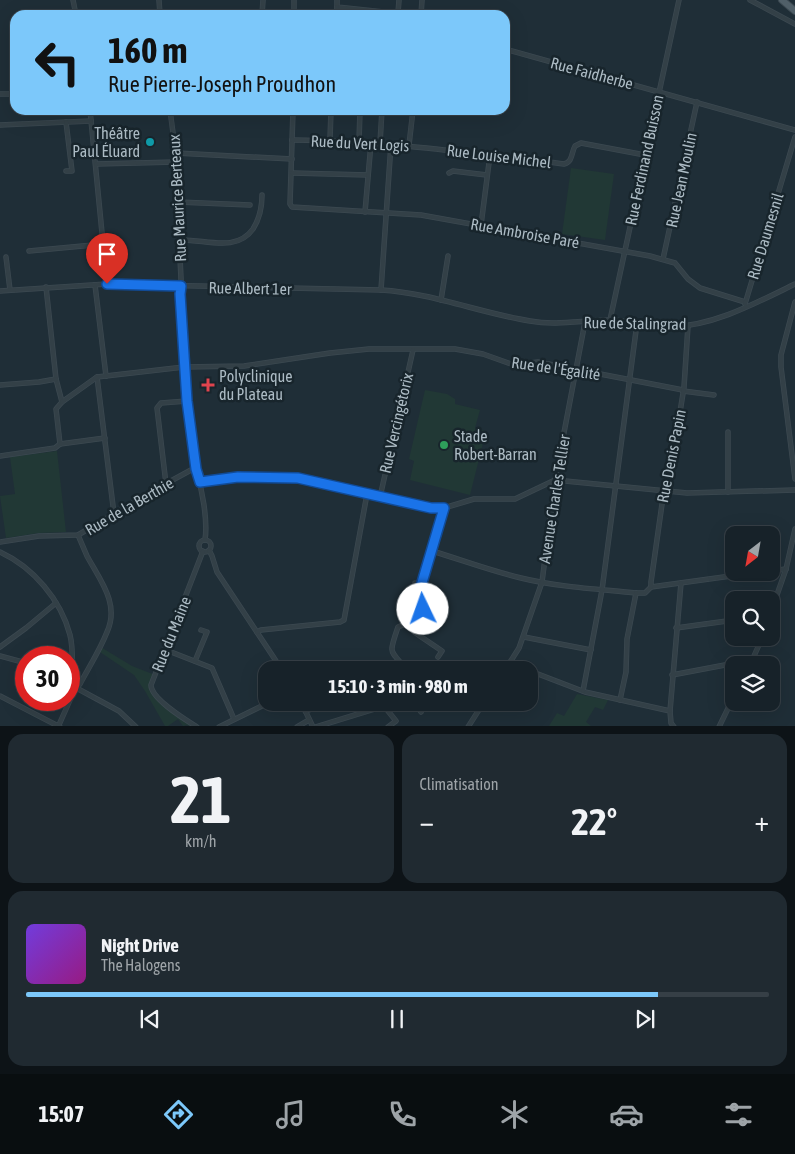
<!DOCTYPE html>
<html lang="fr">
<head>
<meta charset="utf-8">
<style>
	:root { --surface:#172229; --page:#202a31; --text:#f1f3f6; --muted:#9ea4a8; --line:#363f46; --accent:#7cc8fa }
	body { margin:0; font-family:"Asap Condensed",sans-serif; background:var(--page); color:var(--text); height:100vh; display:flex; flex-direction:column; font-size:19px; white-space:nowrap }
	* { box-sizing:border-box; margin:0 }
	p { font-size:16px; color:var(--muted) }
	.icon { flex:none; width:28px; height:28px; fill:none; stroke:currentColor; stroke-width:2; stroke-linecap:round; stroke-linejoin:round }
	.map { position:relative; height:726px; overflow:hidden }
	.panel { display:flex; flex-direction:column; gap:8px; padding:8px; background:#0d1317; flex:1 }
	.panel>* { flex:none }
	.banner { position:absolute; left:10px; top:10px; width:500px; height:105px; border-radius:15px; box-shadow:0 5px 20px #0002,0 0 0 1px var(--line); background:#7cc8fa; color:#111; overflow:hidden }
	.needle { width:32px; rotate:211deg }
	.tools { position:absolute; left:725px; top:526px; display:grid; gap:10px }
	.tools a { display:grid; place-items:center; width:55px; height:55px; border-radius:10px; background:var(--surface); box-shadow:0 5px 20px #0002,0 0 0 1px var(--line); font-size:25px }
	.speed { position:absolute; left:15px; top:646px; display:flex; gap:10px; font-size:25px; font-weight:700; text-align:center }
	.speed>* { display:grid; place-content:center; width:65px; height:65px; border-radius:50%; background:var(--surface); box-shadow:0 5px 20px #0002,0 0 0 1px var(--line); line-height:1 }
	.speed .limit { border:8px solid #d22; background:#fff; color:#111 }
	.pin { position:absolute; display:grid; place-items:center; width:42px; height:42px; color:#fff; margin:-51px -21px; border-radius:50% 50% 50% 0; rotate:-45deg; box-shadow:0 0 5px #0007 }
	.pin .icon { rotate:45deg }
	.me { position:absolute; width:55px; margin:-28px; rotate:357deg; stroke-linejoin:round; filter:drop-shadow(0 0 4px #0008) }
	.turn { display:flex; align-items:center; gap:18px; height:105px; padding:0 15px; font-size:22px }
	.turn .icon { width:65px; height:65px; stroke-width:2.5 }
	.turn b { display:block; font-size:35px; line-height:42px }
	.big { font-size:38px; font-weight:700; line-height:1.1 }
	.panel .tile { flex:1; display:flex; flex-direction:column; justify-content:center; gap:8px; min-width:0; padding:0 18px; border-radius:15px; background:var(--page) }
	.panel .dial { align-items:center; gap:0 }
	.dial b { font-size:65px; line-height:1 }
	.song { display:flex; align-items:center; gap:15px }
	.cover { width:60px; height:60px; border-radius:8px; background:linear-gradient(135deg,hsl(260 70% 55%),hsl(310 70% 35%)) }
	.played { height:5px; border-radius:2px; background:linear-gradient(90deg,var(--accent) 85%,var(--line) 85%) }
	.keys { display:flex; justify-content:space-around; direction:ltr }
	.heat { display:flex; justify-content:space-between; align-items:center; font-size:28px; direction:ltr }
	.panel .tiles { flex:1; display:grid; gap:8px; grid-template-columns:1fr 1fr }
	.tile:last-child { grid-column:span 2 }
	.trip { position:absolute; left:258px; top:661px; width:280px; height:50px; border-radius:15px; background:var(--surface); box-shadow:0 5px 20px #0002,0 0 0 1px var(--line); font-weight:700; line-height:50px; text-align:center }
	.tabs { display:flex; height:80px; justify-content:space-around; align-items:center; background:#090e10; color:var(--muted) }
	.tabs .icon { width:35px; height:35px }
	.tabs .current { color:var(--accent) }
	.tabs b { font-size:22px; color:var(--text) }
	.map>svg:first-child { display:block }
	.green { fill:#213835 }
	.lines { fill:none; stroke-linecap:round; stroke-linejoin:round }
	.street-casing { stroke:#3c4951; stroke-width:5.5 }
	.primary-casing { stroke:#3c4951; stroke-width:8 }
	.street { stroke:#334047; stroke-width:4 }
	.primary { stroke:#505f68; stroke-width:6 }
	.route-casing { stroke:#114b97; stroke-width:12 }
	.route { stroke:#1a73e8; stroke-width:9 }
	.culture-dot { fill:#0f9aa8; stroke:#18252c; stroke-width:2 }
	.health-dot { fill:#e0444e; stroke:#18252c; stroke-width:2 }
	.leisure-dot { fill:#2e9e5b; stroke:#18252c; stroke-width:2 }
	.labels { text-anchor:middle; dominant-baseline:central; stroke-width:5; stroke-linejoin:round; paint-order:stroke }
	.street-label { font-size:16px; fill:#acbbc4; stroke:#18252c }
	.poi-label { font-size:16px; fill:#acbbc4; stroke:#18252c; text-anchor:start }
</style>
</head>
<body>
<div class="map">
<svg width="795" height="727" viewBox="0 0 795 727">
	<rect width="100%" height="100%" fill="#1f2e37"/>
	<g class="green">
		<path d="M571,168L614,174L605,240L562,234Z"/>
		<path d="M425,390L447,394L455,399V404L480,410L475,428L486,431L470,495L410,480L414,461L409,459Z"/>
		<path d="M57,451L66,532L39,533L6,538L0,496L15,494L10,457Z"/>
		<path d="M99,646L132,666L155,675L151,690L172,710L197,726H189L187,725L183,726L178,719L168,726H165L145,691L134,675L97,650Z"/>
		<path d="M577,694L608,700L603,710L595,707L586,722L591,726H549L557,713L564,716Z"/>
	</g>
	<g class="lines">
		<defs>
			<g id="street">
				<path d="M73,0L76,15"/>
				<path d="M159,0L160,15"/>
				<path d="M337,0V7L412,15"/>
				<path d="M750,0L795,24"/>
				<path d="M398,13L399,0"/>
				<path d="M262,15L263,0"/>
				<path d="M294,15V0"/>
				<path d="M336,15L337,7"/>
				<path d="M421,15L422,0"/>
				<path d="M505,49L795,130"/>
				<path d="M0,94H15"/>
				<path d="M90,110L107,284"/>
				<path d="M170,110L175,148L181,279L180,293L184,367L196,469C202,489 208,520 205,540"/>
				<path d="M293,110L290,204L292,207L421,215L650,256L675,263L688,279L700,288L745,302"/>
				<path d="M0,125L91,121"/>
				<path d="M292,140C384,141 474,153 564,164C573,162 571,153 575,146L581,143L645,155"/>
				<path d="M330,140L331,110"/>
				<path d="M359,142L360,110"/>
				<path d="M380,143L382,110"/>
				<path d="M409,145L413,110"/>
				<path d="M176,153L292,159"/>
				<path d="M96,164L176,162"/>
				<path d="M66,171H72L66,122"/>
				<path d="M292,173L368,175"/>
				<path d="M449,173L453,171L487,175"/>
				<path d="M178,202L250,205"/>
				<path d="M365,212L371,143"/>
				<path d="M481,225L490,155"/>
				<path d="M180,240C205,239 236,253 253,229C260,218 262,208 262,195"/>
				<path d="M29,251L104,244"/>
				<path d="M6,257L10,290"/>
				<path d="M663,259L697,102"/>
				<path d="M95,285L106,376"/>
				<path d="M46,287L56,379L62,402L56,409L60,444"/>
				<path d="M381,290L391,144"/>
				<path d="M0,291L107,284L381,290C432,293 480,313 530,321C557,326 583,320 610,320C630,320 650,327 670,327C714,326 756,303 795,284"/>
				<path d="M441,300L448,256"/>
				<path d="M795,302L781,355V367L795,479"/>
				<path d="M745,304L795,137"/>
				<path d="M610,320L679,0"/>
				<path d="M97,377L114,514"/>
				<path d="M0,385L39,382L56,379"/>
				<path d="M683,391L714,395"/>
				<path d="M62,402L97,377L184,367L244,366L330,353L369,349H455L483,354L514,365L538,362L683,390"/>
				<path d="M728,432V492"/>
				<path d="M0,456L55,448L60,444L105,438"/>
				<path d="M200,481L239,477L298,478L431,508H444L474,499H515L555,480L687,493L795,490"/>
				<path d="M166,484L157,408L161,403L187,401"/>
				<path d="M380,497L413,350"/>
				<circle cx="205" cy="546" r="6"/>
				<path d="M0,542L39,536L78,535L169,482L191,470L196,469"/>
				<path d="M209,550L212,556L217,572L282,670"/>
				<path d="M432,551C462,560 491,571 521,578C558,587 597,589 636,593H645L651,587L760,572"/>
				<path d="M0,552C33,567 61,600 70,635C74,651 72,669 72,685"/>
				<path d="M771,571L786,569"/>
				<path d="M415,583V589L423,593"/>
				<path d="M651,587V582L664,490L671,469L684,387L688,326"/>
				<path d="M771,612L786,569L795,529"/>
				<path d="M407,624L414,632L442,651L438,657"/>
				<path d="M676,628L727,621"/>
				<path d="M257,632L261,630L340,622L344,620L367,494"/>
				<path d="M524,637L591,650"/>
				<path d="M0,647L26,628L56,603"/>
				<path d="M166,650L212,668L234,719"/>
				<path d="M0,656L26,663"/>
				<path d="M195,661L207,632L201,630"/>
				<path d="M750,665L762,638"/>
				<path d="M407,670C390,649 388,656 398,627C408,623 418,620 423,609C427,600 420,592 422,583C427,558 441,534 444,508"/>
				<path d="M505,670L519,648L542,582L555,480L585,322"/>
				<path d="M538,674L585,692L670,711L671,723L674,727"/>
				<path d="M672,675L746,661H752"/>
				<path d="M69,684L119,711L136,727"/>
				<path d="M583,691L602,590L637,323"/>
				<path d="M0,696L60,727"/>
				<path d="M620,700L626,672L627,639L636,593"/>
				<path d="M301,702L313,727"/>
				<path d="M414,702L421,712"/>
				<path d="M305,711L334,702"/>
				<path d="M670,711L681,583"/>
				<path d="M58,727L74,691L80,684C89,667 100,650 107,632C120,604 100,580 87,556C84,549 81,542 78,535"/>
				<path d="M197,727C186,720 151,699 151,685L203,551"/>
				<path d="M219,727L270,702"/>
				<path d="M297,727L309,720"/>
				<path d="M316,727L384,706L396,721L388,727"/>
				<path d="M468,727L484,702"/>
				<path d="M719,727L734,696"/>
			</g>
			<path id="primary" d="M782,0L795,11"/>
		</defs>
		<use href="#street" class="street-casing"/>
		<use href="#primary" class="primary-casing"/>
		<use href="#street" class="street"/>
		<use href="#primary" class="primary"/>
	</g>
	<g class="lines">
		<defs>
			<path id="route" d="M107,284L181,286L180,294L187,401L196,469L200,482L238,477L298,478L431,508H444L421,586L425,603L423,609"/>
		</defs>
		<use href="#route" class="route-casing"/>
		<use href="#route" class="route"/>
	</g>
	<circle class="culture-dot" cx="150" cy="142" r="5"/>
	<path class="health-dot" d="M205.5 377.5h5v5h5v5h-5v5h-5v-5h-5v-5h5z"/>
	<circle class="leisure-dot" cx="444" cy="445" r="5"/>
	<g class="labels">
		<g class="street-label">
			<text transform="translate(592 73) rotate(15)">Rue Faidherbe</text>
			<text transform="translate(360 143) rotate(3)">Rue du Vert Logis</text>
			<text transform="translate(499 156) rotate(7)">Rue Louise Michel</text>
			<text transform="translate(644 160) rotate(-78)">Rue Ferdinand Buisson</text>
			<text transform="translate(681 180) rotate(-78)">Rue Jean Moulin</text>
			<text transform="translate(177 198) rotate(-93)">Rue Maurice Berteaux</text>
			<text transform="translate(525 233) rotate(10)">Rue Ambroise Paré</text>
			<text transform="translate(765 236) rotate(-73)">Rue Daumesnil</text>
			<text transform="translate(250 288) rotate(1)">Rue Albert 1er</text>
			<text transform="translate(635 323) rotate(1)">Rue de Stalingrad</text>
			<text transform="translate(556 368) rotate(8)">Rue de l'Égalité</text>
			<text transform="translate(396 423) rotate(-77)">Rue Vercingétorix</text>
			<text transform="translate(671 456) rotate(-79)">Rue Denis Papin</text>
			<text transform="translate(554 499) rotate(-81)">Avenue Charles Tellier</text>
			<text transform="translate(129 506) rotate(-30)">Rue de la Berthie</text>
			<text transform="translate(171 634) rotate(-68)">Rue du Maine</text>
		</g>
		<g class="poi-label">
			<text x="140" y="133" text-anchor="end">Théâtre<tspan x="140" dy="18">Paul Éluard</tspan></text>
			<text x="219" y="376">Polyclinique<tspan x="219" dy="18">du Plateau</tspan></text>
			<text x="454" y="436">Stade<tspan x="454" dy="18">Robert-Barran</tspan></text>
		</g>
	</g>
</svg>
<div class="tools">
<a><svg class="needle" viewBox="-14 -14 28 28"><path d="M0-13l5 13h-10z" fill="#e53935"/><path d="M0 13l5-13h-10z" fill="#9ea4a8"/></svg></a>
<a><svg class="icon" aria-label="search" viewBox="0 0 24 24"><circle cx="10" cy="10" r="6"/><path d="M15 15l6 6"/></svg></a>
<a><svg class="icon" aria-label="layers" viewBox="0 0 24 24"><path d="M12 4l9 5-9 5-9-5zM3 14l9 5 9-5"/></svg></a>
</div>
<div class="speed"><div class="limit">30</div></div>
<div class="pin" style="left:107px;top:284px;background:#d93025"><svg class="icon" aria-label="arrive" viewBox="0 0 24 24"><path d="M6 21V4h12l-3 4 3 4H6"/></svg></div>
<svg class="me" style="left:423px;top:609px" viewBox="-20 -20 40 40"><circle r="19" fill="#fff"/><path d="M0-13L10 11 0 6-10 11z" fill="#1a73e8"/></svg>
<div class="trip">15:10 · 3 min · 980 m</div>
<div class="banner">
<div class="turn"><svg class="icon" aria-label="left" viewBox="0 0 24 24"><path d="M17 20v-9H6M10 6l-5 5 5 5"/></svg><div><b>160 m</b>Rue Pierre-Joseph Proudhon</div></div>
</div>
</div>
<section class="panel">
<div class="tiles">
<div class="tile dial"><b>21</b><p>km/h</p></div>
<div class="tile"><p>Climatisation</p>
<div class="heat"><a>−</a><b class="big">22°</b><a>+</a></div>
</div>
<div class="tile">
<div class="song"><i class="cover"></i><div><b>Night Drive</b><p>The Halogens</p></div></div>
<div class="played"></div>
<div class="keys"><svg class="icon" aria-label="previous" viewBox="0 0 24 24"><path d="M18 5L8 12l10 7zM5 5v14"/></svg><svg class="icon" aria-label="pause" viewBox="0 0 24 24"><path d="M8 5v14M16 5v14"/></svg><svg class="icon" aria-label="next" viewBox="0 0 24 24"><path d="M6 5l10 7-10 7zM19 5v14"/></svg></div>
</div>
</div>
</section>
<nav class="tabs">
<b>15:07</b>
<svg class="icon current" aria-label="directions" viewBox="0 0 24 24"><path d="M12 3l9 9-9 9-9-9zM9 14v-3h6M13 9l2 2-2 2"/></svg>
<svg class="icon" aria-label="music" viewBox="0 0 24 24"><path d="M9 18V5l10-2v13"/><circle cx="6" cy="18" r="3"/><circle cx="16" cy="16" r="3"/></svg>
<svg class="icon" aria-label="phone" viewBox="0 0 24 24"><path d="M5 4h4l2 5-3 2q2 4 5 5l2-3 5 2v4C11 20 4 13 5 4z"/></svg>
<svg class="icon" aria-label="climate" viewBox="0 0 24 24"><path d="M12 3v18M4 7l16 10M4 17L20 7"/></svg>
<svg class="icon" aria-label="car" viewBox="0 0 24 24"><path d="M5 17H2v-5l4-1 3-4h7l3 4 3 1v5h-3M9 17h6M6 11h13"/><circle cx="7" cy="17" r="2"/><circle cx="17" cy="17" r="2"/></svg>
<svg class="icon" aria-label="filters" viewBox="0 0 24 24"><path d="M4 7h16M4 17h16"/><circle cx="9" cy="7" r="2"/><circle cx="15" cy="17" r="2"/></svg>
</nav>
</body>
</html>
